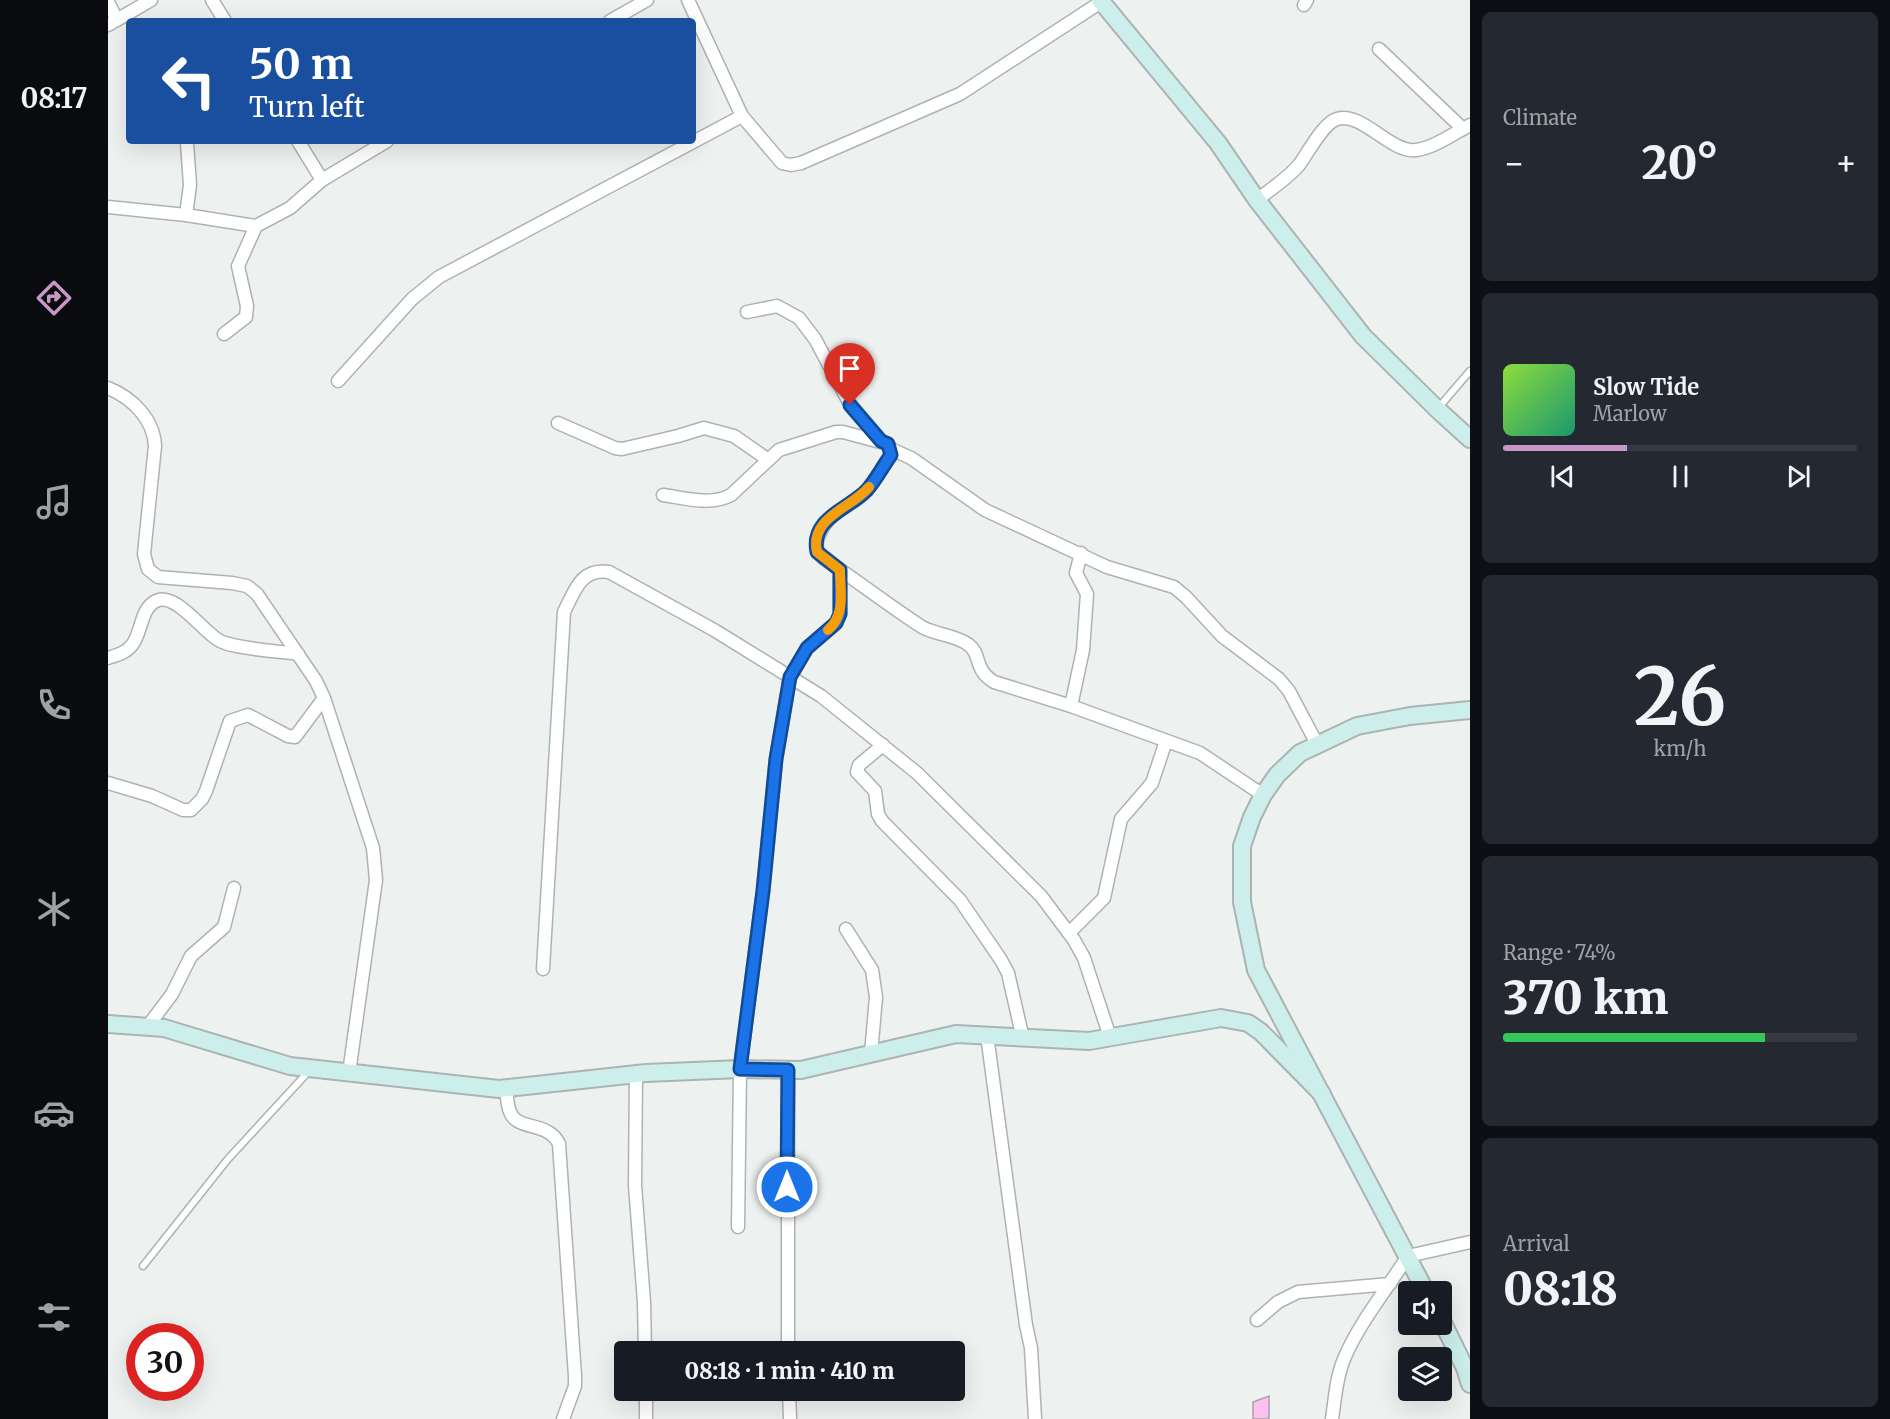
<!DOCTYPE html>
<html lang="en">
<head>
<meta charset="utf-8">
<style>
	:root { --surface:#171b24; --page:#242831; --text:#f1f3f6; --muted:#9ea1a6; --line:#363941; --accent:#c897c5 }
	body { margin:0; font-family:Merriweather,serif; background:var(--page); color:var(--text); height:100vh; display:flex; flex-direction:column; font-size:22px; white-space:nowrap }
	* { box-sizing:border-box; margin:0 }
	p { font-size:20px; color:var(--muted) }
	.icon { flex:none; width:33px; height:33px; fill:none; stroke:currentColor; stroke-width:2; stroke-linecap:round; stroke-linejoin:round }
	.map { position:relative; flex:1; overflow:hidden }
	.side { display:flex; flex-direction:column; gap:12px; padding:12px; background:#0d0f14; width:420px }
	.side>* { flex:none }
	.banner { position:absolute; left:18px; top:18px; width:570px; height:126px; border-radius:6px; box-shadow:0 6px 24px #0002; background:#1a4fa0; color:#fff; overflow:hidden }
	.fabs { position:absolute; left:1290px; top:1281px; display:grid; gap:12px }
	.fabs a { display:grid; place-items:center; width:54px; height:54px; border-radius:6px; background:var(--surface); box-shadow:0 6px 24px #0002; font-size:30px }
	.speed { position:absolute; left:18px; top:1323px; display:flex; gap:12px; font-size:30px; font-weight:700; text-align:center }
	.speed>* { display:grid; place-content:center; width:78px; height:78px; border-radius:50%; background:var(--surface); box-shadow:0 6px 24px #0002; line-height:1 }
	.speed .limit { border:9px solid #d22; background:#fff; color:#111 }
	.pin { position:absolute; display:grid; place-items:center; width:51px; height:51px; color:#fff; margin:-62px -26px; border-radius:50% 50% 50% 0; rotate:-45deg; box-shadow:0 0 6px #0007 }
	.pin .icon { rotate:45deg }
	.me { position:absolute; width:66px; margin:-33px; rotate:0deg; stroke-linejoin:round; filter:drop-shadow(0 0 4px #0008) }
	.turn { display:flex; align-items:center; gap:21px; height:126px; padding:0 24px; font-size:27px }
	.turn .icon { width:78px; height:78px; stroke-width:2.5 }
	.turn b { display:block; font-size:42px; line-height:51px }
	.big { font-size:45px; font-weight:800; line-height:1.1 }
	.side .widget { flex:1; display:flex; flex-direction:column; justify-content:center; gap:9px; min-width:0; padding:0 21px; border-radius:9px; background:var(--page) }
	.side .dial { align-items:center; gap:0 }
	.dial b { font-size:78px; line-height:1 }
	.song { display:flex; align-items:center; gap:18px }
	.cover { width:72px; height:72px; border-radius:9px; background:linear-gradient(135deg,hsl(90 70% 55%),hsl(160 70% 35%)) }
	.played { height:6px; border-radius:3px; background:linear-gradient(90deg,var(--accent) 35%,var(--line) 35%) }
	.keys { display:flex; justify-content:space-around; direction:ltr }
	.heat { display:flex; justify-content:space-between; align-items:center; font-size:33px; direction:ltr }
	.charge { height:9px; border-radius:4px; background:linear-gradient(90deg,#34c759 74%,var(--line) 0) }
	.trip { position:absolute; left:506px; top:1341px; width:351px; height:60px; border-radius:6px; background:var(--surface); box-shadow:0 6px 24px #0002; font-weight:800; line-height:60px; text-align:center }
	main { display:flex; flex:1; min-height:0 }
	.menu { display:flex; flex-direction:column; width:108px; justify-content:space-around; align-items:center; background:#090b0e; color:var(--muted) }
	.menu .icon { width:42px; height:42px }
	.menu .current { color:var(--accent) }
	.menu b { font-size:27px; color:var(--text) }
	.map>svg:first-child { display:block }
	.building { fill:#fcc0f0; stroke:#a5a1a4; stroke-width:1.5 }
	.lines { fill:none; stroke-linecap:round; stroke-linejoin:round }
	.lane-casing { stroke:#adb3b2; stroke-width:9 }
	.street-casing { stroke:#adb3b2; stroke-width:15 }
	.secondary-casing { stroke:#adb3b2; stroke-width:20 }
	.lane { stroke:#fff; stroke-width:6 }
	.street { stroke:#fff; stroke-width:12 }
	.secondary { stroke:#ccefeb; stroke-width:16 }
	.route-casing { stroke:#114b97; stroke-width:15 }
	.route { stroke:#1a73e8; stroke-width:10 }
	.slow { stroke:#f59e0b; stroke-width:10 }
</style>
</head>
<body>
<main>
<nav class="menu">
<b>08:17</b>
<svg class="icon current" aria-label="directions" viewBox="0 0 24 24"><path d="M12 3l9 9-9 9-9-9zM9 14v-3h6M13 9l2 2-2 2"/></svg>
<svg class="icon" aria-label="music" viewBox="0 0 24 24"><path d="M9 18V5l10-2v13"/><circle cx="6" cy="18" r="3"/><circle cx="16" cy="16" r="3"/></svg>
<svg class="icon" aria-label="phone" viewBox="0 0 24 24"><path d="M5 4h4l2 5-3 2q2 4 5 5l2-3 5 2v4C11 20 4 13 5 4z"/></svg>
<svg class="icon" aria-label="climate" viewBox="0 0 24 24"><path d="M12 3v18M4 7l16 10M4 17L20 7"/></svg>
<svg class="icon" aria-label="car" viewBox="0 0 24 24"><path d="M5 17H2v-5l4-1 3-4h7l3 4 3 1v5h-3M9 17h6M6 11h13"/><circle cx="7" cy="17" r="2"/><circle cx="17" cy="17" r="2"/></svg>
<svg class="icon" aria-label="filters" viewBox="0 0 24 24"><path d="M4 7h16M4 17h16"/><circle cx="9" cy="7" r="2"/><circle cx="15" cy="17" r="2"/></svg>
</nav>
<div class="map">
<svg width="1362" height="1419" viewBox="0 0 1362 1419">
	<rect width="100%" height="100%" fill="#edf2f1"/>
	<path class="building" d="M1161,1396V1419H1145V1402Z"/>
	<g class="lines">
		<defs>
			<g id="lane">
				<path d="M1331,407L1362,371"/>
				<path d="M35,1266L120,1159L201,1071"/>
			</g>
			<g id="street">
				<path d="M104,0L117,21"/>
				<path d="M0,2L9,20"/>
				<path d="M1196,5L1199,0"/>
				<path d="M502,21L539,0"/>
				<path d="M0,25L43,0"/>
				<path d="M1271,49L1355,129"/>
				<path d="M634,116L674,163L683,165L693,163L852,94L993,2"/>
				<path d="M190,141L214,180"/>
				<path d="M1149,200C1163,189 1180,178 1191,165C1200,153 1215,123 1229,119C1254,111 1282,153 1308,150C1326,148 1346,133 1362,125"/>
				<path d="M0,207L78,215L148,226"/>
				<path d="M78,215L82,185L79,143"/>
				<path d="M639,312L669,306L691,318L707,339L742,404L773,441"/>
				<path d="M116,334L138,317L139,306L130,266L148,226L182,208L214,180L279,141"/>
				<path d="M230,381L304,299L331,277L634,116L580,0"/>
				<path d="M0,388C25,398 46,420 47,446L36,554L40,569L50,577L124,583L139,586L149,594L208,681L216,698L265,848L268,880L241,1073"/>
				<path d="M450,423L507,448L514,449L570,436L596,428L626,436L659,459"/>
				<path d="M783,449L803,458L877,510L999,567L1066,587L1078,597L1114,636L1171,679L1181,691L1209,744"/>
				<path d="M555,495C576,498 603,506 623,495L671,450L728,432H735L780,444L783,455C775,466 768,479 759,490C742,509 725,506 712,533C707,543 707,550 715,558C748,580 780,605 814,627C828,635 848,635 861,645C874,655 865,669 886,682L963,706L1092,753L1155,795"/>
				<path d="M0,658C9,655 18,653 24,645C34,633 32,609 48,601C67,591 96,633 112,641C129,649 170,651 190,654"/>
				<path d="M963,706L975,650L979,594L968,573L973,553"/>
				<path d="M775,745L751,765L749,772L767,791L770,814L774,821L852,900L893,960L900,973L915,1039"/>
				<path d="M0,783L44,796L75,810H83L94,799L98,791L122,721L140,715L180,736L187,737L216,698"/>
				<path d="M738,929L764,970L768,997L763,1054"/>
				<path d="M961,933L996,898L1013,819L1044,783L1058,741"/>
				<path d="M435,969L456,612C467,590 473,568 501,572L606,630L713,696L809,773L933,896L966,940L976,958L1002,1037"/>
				<path d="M40,1026L64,994L83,956L116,927L126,888"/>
				<path d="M879,1035L918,1325L923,1348L927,1419"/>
				<path d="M680,1070V1352"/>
				<path d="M528,1074L527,1185L536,1302L537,1352"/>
				<path d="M398,1088C399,1096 399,1105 402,1112C409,1131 441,1121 451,1144L467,1376V1386L455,1419"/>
				<path d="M630,1227L632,1069L655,891L668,759L682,677L699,648L728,623L732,614V570"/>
				<path d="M1149,1320L1170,1302L1190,1292L1282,1284"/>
				<path d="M538,1390V1419"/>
				<path d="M681,1390L682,1419"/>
				<path d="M1224,1419C1227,1399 1228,1378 1236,1359C1251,1323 1279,1289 1300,1256L1362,1242"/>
			</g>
			<g id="secondary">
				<path d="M992,0L1110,143L1149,200L1255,336L1329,409L1362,439"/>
				<path d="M0,1024L56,1028L182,1066L391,1089L538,1073L632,1069L693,1070L848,1034L981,1041L1113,1018L1140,1023L1153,1032L1214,1094"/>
				<path d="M1318,1292L1148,970L1134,902V846L1144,817L1155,795L1169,775L1192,753L1249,726L1302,716L1362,710"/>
				<path d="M1334,1321L1357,1368L1362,1384"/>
			</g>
		</defs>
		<use href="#lane" class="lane-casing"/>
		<use href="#street" class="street-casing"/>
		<use href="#secondary" class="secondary-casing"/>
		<use href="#lane" class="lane"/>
		<use href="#street" class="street"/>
		<use href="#secondary" class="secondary"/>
	</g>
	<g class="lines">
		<defs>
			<path id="route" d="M679,1187L680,1070L632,1069L655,891L668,759L682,677L699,648L728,623L732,614V570L709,552C702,518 741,509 759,490C768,480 775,466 783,455L780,444L773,441L742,405"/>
		</defs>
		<use href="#route" class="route-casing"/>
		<use href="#route" class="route"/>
		<path class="slow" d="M720,630C738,615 732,591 732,570L709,552C701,517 744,508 761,487"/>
	</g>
</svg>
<div class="fabs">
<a><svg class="icon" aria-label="sound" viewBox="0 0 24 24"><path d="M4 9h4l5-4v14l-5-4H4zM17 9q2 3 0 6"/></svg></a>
<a><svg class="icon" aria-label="layers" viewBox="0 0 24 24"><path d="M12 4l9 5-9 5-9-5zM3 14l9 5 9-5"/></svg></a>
</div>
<div class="speed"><div class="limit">30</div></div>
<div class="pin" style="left:742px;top:405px;background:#d93025"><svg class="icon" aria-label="arrive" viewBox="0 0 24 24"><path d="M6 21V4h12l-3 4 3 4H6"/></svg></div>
<svg class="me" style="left:679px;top:1187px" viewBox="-20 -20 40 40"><circle r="17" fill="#1a73e8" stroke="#fff" stroke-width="3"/><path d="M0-11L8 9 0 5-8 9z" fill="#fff"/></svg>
<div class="trip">08:18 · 1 min · 410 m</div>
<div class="banner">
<div class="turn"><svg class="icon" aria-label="left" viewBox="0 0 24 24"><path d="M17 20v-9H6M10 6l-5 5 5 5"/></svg><div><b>50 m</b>Turn left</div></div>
</div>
</div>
<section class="side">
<div class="widget"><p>Climate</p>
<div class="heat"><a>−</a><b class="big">20°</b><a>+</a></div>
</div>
<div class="widget">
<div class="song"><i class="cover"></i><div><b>Slow Tide</b><p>Marlow</p></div></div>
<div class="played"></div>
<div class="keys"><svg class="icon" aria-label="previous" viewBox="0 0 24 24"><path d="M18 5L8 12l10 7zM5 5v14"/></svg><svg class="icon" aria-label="pause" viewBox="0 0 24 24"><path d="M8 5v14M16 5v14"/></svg><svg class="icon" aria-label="next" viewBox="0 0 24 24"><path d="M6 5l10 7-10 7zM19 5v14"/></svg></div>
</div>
<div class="widget dial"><b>26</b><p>km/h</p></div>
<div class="widget"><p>Range · 74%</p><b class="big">370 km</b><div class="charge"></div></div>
<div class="widget"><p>Arrival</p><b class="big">08:18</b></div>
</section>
</main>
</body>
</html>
